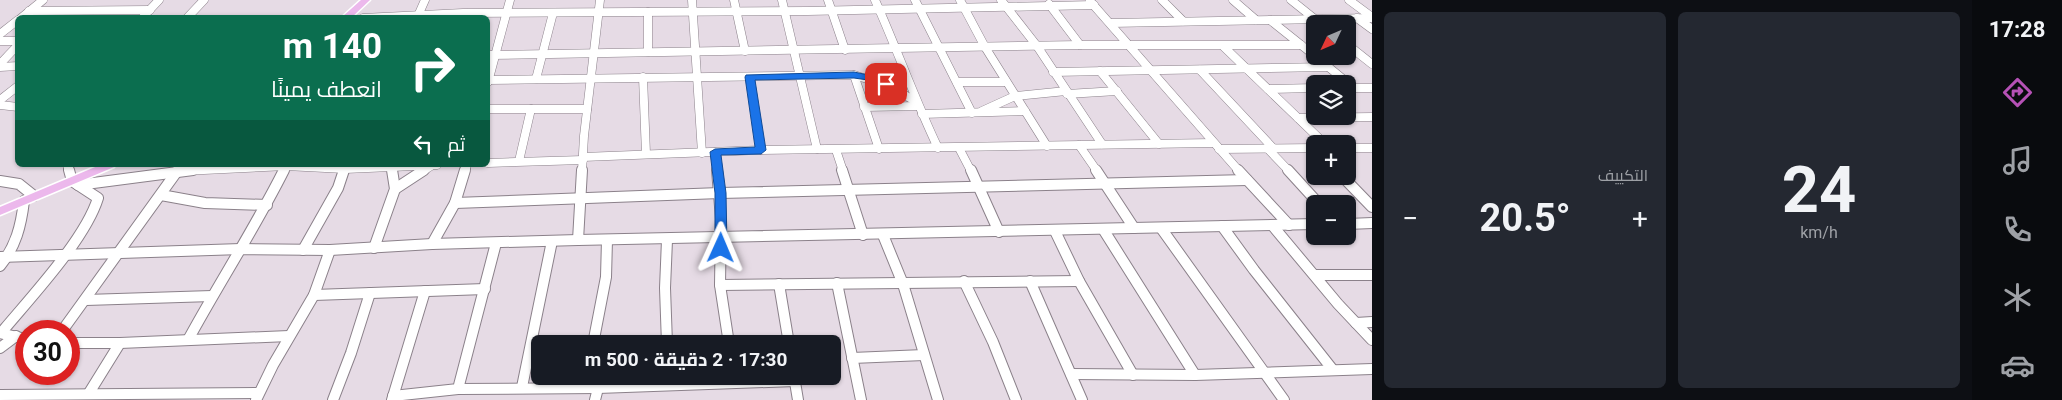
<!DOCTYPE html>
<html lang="ar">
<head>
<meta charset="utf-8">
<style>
	:root { --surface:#171b24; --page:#242831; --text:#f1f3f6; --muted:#9ea1a6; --accent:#b651b6 }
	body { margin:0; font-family:Roboto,Cairo,sans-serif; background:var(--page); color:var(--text); direction:rtl; height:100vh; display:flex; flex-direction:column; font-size:19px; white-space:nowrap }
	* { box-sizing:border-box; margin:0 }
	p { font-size:16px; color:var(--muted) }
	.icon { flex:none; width:28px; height:28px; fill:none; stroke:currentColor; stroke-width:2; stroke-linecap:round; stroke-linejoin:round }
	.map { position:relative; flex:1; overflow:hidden; direction:ltr }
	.sheet { display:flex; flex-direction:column; gap:12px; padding:12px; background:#0d0f14; width:600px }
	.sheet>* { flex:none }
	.hud { position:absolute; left:15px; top:15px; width:475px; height:152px; border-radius:8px; box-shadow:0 1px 4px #0004; direction:rtl; background:#0b6e4f; color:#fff; overflow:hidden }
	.needle { width:32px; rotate:226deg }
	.tools { position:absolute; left:1306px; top:15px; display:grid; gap:10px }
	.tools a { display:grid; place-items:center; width:50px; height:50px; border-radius:8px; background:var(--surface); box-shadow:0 1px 4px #0004; font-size:25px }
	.speed { position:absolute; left:15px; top:320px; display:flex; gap:10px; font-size:25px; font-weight:700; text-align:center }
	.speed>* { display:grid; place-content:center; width:65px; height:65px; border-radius:50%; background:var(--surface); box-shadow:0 1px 4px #0004; line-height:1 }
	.speed .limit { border:8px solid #d22; background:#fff; color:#111 }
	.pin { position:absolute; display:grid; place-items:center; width:42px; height:42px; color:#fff; margin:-21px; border-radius:10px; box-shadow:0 2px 8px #0006 }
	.me { position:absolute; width:55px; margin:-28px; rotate:1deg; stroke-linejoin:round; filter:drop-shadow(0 0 4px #0008) }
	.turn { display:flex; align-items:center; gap:18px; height:105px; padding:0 25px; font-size:22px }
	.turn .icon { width:65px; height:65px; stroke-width:2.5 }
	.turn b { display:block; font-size:35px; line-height:42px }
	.then { display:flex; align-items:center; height:48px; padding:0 25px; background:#0003; gap:10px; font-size:19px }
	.big { font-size:38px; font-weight:700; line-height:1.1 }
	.sheet .widget { flex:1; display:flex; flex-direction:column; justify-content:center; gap:8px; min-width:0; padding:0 18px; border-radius:8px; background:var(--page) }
	.sheet .dial { align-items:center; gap:0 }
	.dial b { font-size:65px; line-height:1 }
	.heat { display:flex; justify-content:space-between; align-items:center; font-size:28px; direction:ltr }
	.sheet .tiles { flex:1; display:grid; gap:12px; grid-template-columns:repeat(2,1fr) }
	.trip { position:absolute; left:531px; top:335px; width:310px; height:50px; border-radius:8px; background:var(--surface); box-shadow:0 1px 4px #0004; font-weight:700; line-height:50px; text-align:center; direction:rtl }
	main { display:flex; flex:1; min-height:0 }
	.dock { display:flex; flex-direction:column; width:90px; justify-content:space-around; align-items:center; background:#090b0e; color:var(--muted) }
	.dock .icon { width:35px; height:35px }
	.dock .active { color:var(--accent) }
	.dock b { font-size:22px; color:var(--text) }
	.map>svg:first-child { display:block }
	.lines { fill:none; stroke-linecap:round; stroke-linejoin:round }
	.minor-far1-casing { stroke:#8b818a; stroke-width:9 }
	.minor-casing { stroke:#8b818a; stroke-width:12 }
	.major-casing { stroke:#fff; stroke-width:3 }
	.minor-far1 { stroke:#fff; stroke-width:8 }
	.minor { stroke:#fff; stroke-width:10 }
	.major { fill:#ecb8ec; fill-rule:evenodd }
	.route { fill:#1a73e8; stroke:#114b97 }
</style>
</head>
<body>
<main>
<nav class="dock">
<b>17:28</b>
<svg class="icon active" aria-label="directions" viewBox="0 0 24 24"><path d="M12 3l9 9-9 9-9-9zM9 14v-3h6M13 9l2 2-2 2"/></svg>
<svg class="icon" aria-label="music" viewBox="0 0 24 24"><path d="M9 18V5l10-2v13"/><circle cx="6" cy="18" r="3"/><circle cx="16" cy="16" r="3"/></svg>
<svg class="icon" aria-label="phone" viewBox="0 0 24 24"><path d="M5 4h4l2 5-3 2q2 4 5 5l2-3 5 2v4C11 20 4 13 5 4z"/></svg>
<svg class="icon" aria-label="climate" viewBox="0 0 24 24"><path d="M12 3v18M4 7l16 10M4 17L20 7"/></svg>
<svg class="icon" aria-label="car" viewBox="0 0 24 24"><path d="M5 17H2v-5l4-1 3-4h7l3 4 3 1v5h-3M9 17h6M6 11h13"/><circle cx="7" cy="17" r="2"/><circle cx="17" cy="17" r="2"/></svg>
</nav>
<section class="sheet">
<div class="tiles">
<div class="widget dial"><b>24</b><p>km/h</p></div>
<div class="widget"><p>التكييف</p>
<div class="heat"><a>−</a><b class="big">20.5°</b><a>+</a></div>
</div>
</div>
</section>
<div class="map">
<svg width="1372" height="400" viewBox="0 0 1372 400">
	<rect width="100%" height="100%" fill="#e6dbe5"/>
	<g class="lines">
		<defs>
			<g id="minor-far1">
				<path d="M692,0L702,153"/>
				<path d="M734,0L745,51"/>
				<path d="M782,0L817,149"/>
				<path d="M828,0L845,50"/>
				<path d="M875,0C897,49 915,100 938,148"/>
				<path d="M915,0L972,113"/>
				<path d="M960,0L985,47L1047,146"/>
				<path d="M1001,0L1037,46L1102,144"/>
				<path d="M1162,0L1183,21"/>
				<path d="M1233,0L1256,20"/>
				<path d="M1291,0L1316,20"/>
				<path d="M1349,0L1372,17"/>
				<path d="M1090,1L1239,171"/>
				<path d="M1049,4L1080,45"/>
				<path d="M29,11L150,10"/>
				<path d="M648,12V52"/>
				<path d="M21,18L43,0"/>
				<path d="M142,18L159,0"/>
				<path d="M187,18L204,0"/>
				<path d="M363,18L463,13L808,11L1094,5"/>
				<path d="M417,18L425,0"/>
				<path d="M1357,18L1372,29"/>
				<path d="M1270,20L1315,56"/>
				<path d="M1111,23L1372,18"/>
				<path d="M0,34L18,20"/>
				<path d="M0,41H18"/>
				<path d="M1348,45L1372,64"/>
				<path d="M1223,46L1325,144"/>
				<path d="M488,55L1080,45H1301"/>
				<path d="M1315,56L1354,88"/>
				<path d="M0,64L18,45"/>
				<path d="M0,67L18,66"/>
				<path d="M1200,70L1273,148"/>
				<path d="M1100,71L1159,144"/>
				<path d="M1053,72L1328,67"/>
				<path d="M854,75L879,149"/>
				<path d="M643,77L646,154"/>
				<path d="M750,77L761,150"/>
				<path d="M536,79L553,13"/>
				<path d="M488,80L854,75L887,85L917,102"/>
				<path d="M488,82L510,0"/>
				<path d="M957,82H1006"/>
				<path d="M1350,88H1372"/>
				<path d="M1268,89L1315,88"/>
				<path d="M1067,94L1117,91"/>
				<path d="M0,100L18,86"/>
				<path d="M0,105L18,107"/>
				<path d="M864,107L918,106"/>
				<path d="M488,109H587"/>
				<path d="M982,111L1015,96L1066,91"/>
				<path d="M922,114L1025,111"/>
				<path d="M1298,118L1372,117"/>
				<path d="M1079,145L1097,171"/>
				<path d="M959,148L971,171"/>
				<path d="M1267,148L1289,171"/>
				<path d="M1348,148H1372"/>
				<path d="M1219,149L1315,148"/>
				<path d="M836,150L843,171"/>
				<path d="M715,152L717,171"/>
				<path d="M583,157L761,150L1213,143"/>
				<path d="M519,161L531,109"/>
				<path d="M488,163L583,160"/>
				<path d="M67,165L69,171"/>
				<path d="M391,167L392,171"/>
				<path d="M177,171L182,165"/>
				<path d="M183,171L286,166L345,169L437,165"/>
				<path d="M284,171L287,165"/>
				<path d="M344,171L346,165"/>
				<path d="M423,171L431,166"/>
				<path d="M465,171L467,165"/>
				<path d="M582,171L584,136L600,0"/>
			</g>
			<g id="minor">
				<path d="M717,170L721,219L720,285L729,344"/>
				<path d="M842,170L863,235"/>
				<path d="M971,170L999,232"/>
				<path d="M1096,170L1134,228"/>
				<path d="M1238,170L1289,225"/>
				<path d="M1288,170L1319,204"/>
				<path d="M1342,176L1372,207"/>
				<path d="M0,181L19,184L34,196"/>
				<path d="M78,185L193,170"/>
				<path d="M395,189L424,170"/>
				<path d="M161,195L205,203L267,205"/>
				<path d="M455,203L720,193L1247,180"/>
				<path d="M1348,224L1372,223"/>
				<path d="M1272,225L1338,304L1372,340"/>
				<path d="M1222,226L1254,270L1333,370"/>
				<path d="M1161,228L1284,400"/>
				<path d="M1103,229L1195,375"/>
				<path d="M1055,231L1079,281L1133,375"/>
				<path d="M883,235L903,284L938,400"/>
				<path d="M578,240L582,170"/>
				<path d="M667,240L665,288L667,344"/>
				<path d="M432,244L455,203L465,170"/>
				<path d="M374,248L395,189L392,170"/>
				<path d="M303,250L338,188L344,170"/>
				<path d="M0,257L241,249L330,250L432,244L578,240L1315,224"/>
				<path d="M0,266C16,246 21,226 24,201"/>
				<path d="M1315,275H1372"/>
				<path d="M964,281L993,342L1016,400"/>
				<path d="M1030,281L1082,400"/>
				<path d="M837,283L861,400"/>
				<path d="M779,284L789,344"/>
				<path d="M720,285L1079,281"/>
				<path d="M314,295L485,289"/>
				<path d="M86,300L212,296"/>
				<path d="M1356,323L1372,322"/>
				<path d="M62,331L178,170"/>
				<path d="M0,333L26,339"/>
				<path d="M1,333C30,298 85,240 98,198L72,181L69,170"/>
				<path d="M188,340C219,283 255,228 284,170"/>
				<path d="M69,343H120L289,336"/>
				<path d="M593,344L606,277L607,240"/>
				<path d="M0,348L16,336"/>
				<path d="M852,358L924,355"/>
				<path d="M1071,374L1195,375L1372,369"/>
				<path d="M590,376L598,388L595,400"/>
				<path d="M794,376L798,400"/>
				<path d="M522,387L552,241"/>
				<path d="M458,389L598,388L795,381"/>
				<path d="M89,393L120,343"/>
				<path d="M0,395L258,393"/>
				<path d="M393,396L458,389L496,243"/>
				<path d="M256,400L273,365L314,295L330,250"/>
				<path d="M333,400L351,353L370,293"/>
				<path d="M392,400L425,291"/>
			</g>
			<g id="major">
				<path d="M361,0H370L351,18H341Z"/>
				<path d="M100,165H115L114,167L0,215V207Z"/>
			</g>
		</defs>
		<use href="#minor-far1" class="minor-far1-casing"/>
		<use href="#minor" class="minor-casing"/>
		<use href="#major" class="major-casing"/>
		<use href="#minor-far1" class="minor-far1"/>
		<use href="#minor" class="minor"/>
		<use href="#major" class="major"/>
	</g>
	<path class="route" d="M854,72L873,76L891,84L886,87L868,80L854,78L755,80L766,150L761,154L721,155L726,193L727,248L725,252H717L715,248V193L710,152L715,149L755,147L745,77L746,75Z"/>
</svg>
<div class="tools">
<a><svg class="needle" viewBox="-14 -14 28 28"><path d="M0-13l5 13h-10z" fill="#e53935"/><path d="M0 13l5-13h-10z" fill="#9ea1a6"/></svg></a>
<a><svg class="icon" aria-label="layers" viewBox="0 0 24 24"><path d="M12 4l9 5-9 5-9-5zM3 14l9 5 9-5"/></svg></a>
<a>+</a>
<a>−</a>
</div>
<div class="speed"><div class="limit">30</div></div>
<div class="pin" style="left:886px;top:84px;background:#d93025"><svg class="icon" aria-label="arrive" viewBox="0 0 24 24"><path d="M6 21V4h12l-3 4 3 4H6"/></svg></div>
<svg class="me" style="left:721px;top:248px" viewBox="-20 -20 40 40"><path d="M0-17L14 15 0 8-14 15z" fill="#1a73e8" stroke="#fff" stroke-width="4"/></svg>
<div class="trip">17:30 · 2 دقيقة · 500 m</div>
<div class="hud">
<div class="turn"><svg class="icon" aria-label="right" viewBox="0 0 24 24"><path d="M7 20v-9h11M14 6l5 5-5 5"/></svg><div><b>140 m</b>انعطف يمينًا</div></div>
<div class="then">ثم<svg class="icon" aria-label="left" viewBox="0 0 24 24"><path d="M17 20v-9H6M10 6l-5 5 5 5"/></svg></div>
</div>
</div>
</main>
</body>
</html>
